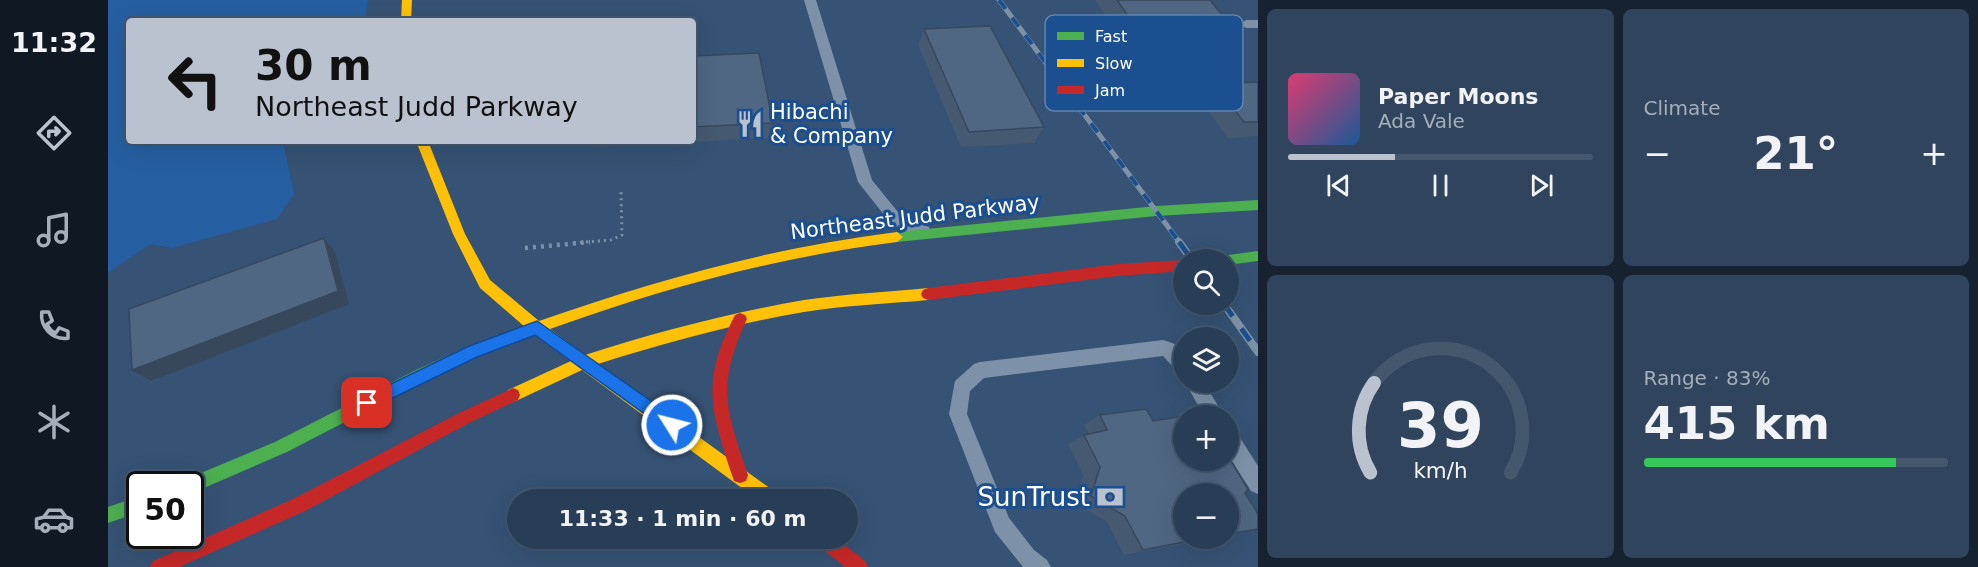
<!DOCTYPE html>
<html lang="en">
<head>
<meta charset="utf-8">
<style>
	:root { --surface:#283e57; --page:#30455d; --text:#f1f3f6; --muted:#a5aeba; --line:#44576d; --accent:#b9c2ce }
	body { margin:0; font-family:"DejaVu Sans",sans-serif; background:var(--page); color:var(--text); height:100vh; display:flex; flex-direction:column; font-size:22px; white-space:nowrap }
	* { box-sizing:border-box; margin:0 }
	p { font-size:20px; color:var(--muted) }
	.icon { flex:none; width:33px; height:33px; fill:none; stroke:currentColor; stroke-width:2; stroke-linecap:round; stroke-linejoin:round }
	.map { position:relative; flex:1; overflow:hidden }
	.side { display:flex; flex-direction:column; gap:9px; padding:9px; background:#162230; width:720px }
	.side>* { flex:none }
	.hud { position:absolute; left:18px; top:18px; width:570px; height:126px; border-radius:6px; box-shadow:0 6px 24px #0002,0 0 0 2px var(--line); background:#b9c2ce; color:#111; overflow:hidden }
	.tools { position:absolute; left:1065px; top:249px; display:grid; gap:12px }
	.tools a { display:grid; place-items:center; width:66px; height:66px; border-radius:50%; background:var(--surface); box-shadow:0 6px 24px #0002,0 0 0 2px var(--line); font-size:30px }
	.speed { position:absolute; left:18px; top:471px; display:flex; gap:12px; font-size:30px; font-weight:700; text-align:center }
	.speed>* { display:grid; place-content:center; width:78px; height:78px; border-radius:50%; background:var(--surface); box-shadow:0 6px 24px #0002,0 0 0 2px var(--line); line-height:1 }
	.speed .limit { border:3px solid #111; border-radius:9px; background:#fff; color:#111 }
	.pin { position:absolute; display:grid; place-items:center; width:51px; height:51px; color:#fff; margin:-26px; border-radius:12px; box-shadow:0 3px 9px #0006 }
	.me { position:absolute; width:66px; margin:-33px; rotate:306deg; stroke-linejoin:round; filter:drop-shadow(0 0 4px #0008) }
	.turn { display:flex; align-items:center; gap:21px; height:126px; padding:0 30px; font-size:27px }
	.turn .icon { width:78px; height:78px; stroke-width:2.5 }
	.turn b { display:block; font-size:42px; line-height:51px }
	.big { font-size:45px; font-weight:800; line-height:1.1 }
	.side .card { flex:1; display:flex; flex-direction:column; justify-content:center; gap:9px; min-width:0; padding:0 21px; border-radius:9px; background:var(--page) }
	.side .dial { align-items:center; gap:0 }
	.dial svg { height:156px; overflow:visible; fill:none; stroke:var(--line); stroke-width:7; stroke-linecap:round; text-anchor:middle }
	.dial text { fill:var(--text); stroke:none }
	.song { display:flex; align-items:center; gap:18px }
	.cover { width:72px; height:72px; border-radius:9px; background:linear-gradient(135deg,hsl(340 70% 55%),hsl(210 70% 35%)) }
	.played { height:6px; border-radius:3px; background:linear-gradient(90deg,var(--accent) 35%,var(--line) 35%) }
	.keys { display:flex; justify-content:space-around; direction:ltr }
	.heat { display:flex; justify-content:space-between; align-items:center; font-size:33px; direction:ltr }
	.charge { height:9px; border-radius:4px; background:linear-gradient(90deg,#34c759 83%,var(--line) 0) }
	.side .tiles { flex:1; display:grid; gap:9px; grid-template-columns:repeat(2,1fr) }
	.trip { position:absolute; left:399px; top:489px; width:351px; height:60px; border-radius:30px; background:var(--surface); box-shadow:0 6px 24px #0002,0 0 0 2px var(--line); font-weight:800; line-height:60px; text-align:center }
	main { display:flex; flex:1; min-height:0 }
	.dock { display:flex; flex-direction:column; width:108px; justify-content:space-around; align-items:center; background:#101923; color:var(--muted) }
	.dock .icon { width:42px; height:42px }
	.dock .active { color:var(--accent) }
	.dock b { font-size:27px; color:var(--text) }
	.map>svg:first-child { display:block }
	.green { fill:#265fa1 }
	.lines { fill:none; stroke-linecap:round; stroke-linejoin:round }
	.path-far1 { stroke:#7d92a8; stroke-width:3; stroke-dasharray:2 4; stroke-linecap:butt }
	.path { stroke:#7d92a8; stroke-width:4.5; stroke-dasharray:3 5; stroke-linecap:butt }
	.lane { fill:#7d92a8; fill-rule:evenodd }
	.fast { fill:#4caf50; fill-rule:evenodd }
	.slow { fill:#ffc107; fill-rule:evenodd }
	.jam { fill:#c62828; fill-rule:evenodd }
	.rail-far1-casing { stroke:#7e92a7; stroke-width:5 }
	.rail-casing { stroke:#7e92a7; stroke-width:8 }
	.rail-far1 { stroke:#1b4f8f; stroke-width:4; stroke-dasharray:11; stroke-linecap:butt }
	.rail { stroke:#1b4f8f; stroke-width:5; stroke-dasharray:15; stroke-linecap:butt }
	.wall { fill:#455971 }
	.shaded-wall { fill:#38485c }
	.building { fill:#506783; stroke:#38485c; stroke-width:1.5 }
	.route { fill:#1a73e8; stroke:#114b97; stroke-width:1.5 }
	.labels { text-anchor:middle; dominant-baseline:central; stroke-width:6; stroke-linejoin:round; paint-order:stroke }
	.poi-label { font-size:21px; fill:#fff; stroke:#1b4f8f; text-anchor:start }
	.street-label { font-size:21px; fill:#fff; stroke:#1b4f8f }
	.near-poi-label { font-size:26px; fill:#fff; stroke:#1b4f8f; text-anchor:end }
	.key { fill:#1b4f8f; stroke:#5f84b1; stroke-width:1.5 }
	.key-label { font-size:16px; fill:#fff }
</style>
</head>
<body>
<main>
<nav class="dock">
<b>11:32</b>
<svg class="icon active" aria-label="directions" viewBox="0 0 24 24"><path d="M12 3l9 9-9 9-9-9zM9 14v-3h6M13 9l2 2-2 2"/></svg>
<svg class="icon" aria-label="music" viewBox="0 0 24 24"><path d="M9 18V5l10-2v13"/><circle cx="6" cy="18" r="3"/><circle cx="16" cy="16" r="3"/></svg>
<svg class="icon" aria-label="phone" viewBox="0 0 24 24"><path d="M5 4h4l2 5-3 2q2 4 5 5l2-3 5 2v4C11 20 4 13 5 4z"/></svg>
<svg class="icon" aria-label="climate" viewBox="0 0 24 24"><path d="M12 3v18M4 7l16 10M4 17L20 7"/></svg>
<svg class="icon" aria-label="car" viewBox="0 0 24 24"><path d="M5 17H2v-5l4-1 3-4h7l3 4 3 1v5h-3M9 17h6M6 11h13"/><circle cx="7" cy="17" r="2"/><circle cx="17" cy="17" r="2"/></svg>
</nav>
<div class="map">
<svg width="1150" height="567" viewBox="0 0 1150 567">
	<rect width="100%" height="100%" fill="#365274"/>
	<path class="green" d="M0,0H260L257,21H21V141H175L186,194L169,219L64,248L42,244L0,273Z"/>
	<g class="lines">
		<path class="path-far1" d="M466,243L503,240L514,235L513,191"/>
		<path class="path" d="M417,248L482,242"/>
		<g class="lane">
			<path d="M696,0H708L764,180L794,217L821,227L823,231L821,235L815,237L784,225L750,182Z"/>
			<path d="M1150,20V28H1138L1132,24L1138,20Z"/>
			<path d="M1055,340C1078,346 1076,353 1076,374L1070,372L1055,356L876,378L862,391L859,414L901,518L926,550L939,560L943,567H915L887,532L841,414L847,381L866,364L872,362Z"/>
			<path d="M1077,382H1096L1116,416H1096Z"/>
			<path d="M1120,428L1127,430L1150,466V494L1143,491L1120,455Z"/>
		</g>
		<g class="fast">
			<path d="M1150,200V210L1048,216L789,242L783,237L789,232L1048,206Z"/>
			<path d="M1150,251V261L1120,265V260H1114L1120,255Z"/>
			<path d="M423,324L428,326L430,330L428,334L369,357L318,380L179,452L82,494V484H75L76,480L167,442L308,370L359,347Z"/>
			<path d="M32,496V512L0,523V507Z"/>
		</g>
		<g class="slow">
			<path d="M294,0H304L303,21H293Z"/>
			<path d="M308,141H320L357,234L382,280L431,321C548,280 666,247 789,232L795,237L789,242C670,257 555,288 442,329L477,355C549,332 622,313 696,300C737,294 779,292 820,288L825,290L827,294L825,298L820,300C779,304 737,305 696,312C626,324 557,343 490,364L670,494L672,500H650L474,370L410,400L405,402L400,400L398,395L400,390L463,361L427,335L418,334L416,330L417,327L372,288L345,234Z"/>
		</g>
		<g class="jam">
			<path d="M1076,260V271L1010,276L820,300L815,298L813,294L815,290L820,288L1010,264Z"/>
			<path d="M632,313L637,315L639,319C608,385 618,409 640,475L638,481L632,483L626,481L624,475C602,407 593,381 627,315Z"/>
			<path d="M405,388L410,390L412,395L410,400L361,423L197,511L71,567H42L45,561L185,499L351,413Z"/>
			<path d="M706,538H728L757,561L760,567H737L708,544Z"/>
		</g>
		<defs>
			<path id="rail-far1" d="M891,0L1072,243"/>
			<g id="rail">
				<path d="M1071,242L1084,260"/>
				<path d="M1116,304L1150,352"/>
			</g>
		</defs>
		<use href="#rail-far1" class="rail-far1-casing"/>
		<use href="#rail" class="rail-casing"/>
		<use href="#rail-far1" class="rail-far1"/>
		<use href="#rail" class="rail"/>
	</g>
	<g class="wall">
		<path d="M987,0H1102L1114,15L1101,31L1010,33Z"/>
		<path d="M816,29L936,127L926,143L853,147L810,45Z"/>
		<path d="M585,56L665,123L663,138L489,147L488,141H585Z"/>
		<path d="M1150,82V136L1120,138L1092,100L1106,84Z"/>
		<path d="M992,415L1045,421L1137,493L1150,514V529L1120,536V494L1076,538H1105L1016,555L999,522L966,503L975,475L960,444L976,435L981,434L976,425Z"/>
	</g>
	<path class="shaded-wall" d="M216,238L227,252L241,304L43,381L24,370Z"/>
	<g class="building">
		<path d="M1009,0H1102L1114,15L1021,17Z"/>
		<path d="M882,26L936,127L861,132L816,29Z"/>
		<path d="M651,53L665,123L585,127V56Z"/>
		<path d="M1150,82V122H1136L1106,84Z"/>
		<path d="M216,238L230,291L24,370L21,309Z"/>
		<path d="M1038,409L1045,421L1076,416V460H1120V456L1140,489L1137,493L1150,514V529L1120,534V494H1076V538H1096L1035,550L1017,516L983,496L992,467L976,435L999,430L992,415Z"/>
		<path d="M1089,414L1090,416H1078Z"/>
	</g>
	<path class="route" d="M429,321L570,420L572,425L570,430L564,432L559,430L427,335L369,357L264,408L259,410L254,408L251,403L254,398L359,347Z"/>
	<defs>
		<symbol id="restaurant-bare" viewBox="-9 -9 18 18"><path d="M-5-6h1v4h1v-4h1v4h1v-4h1v5L-1.5 .5V6h-2V.5L-5-1ZM5-6V6H3V1.5H1.5Q1.5-4 5-6Z" fill="#b9c2ce" stroke="#1b4f8f" stroke-width="2.5" paint-order="stroke"/></symbol>
		<symbol id="bank-bare" viewBox="-9 -9 18 18"><path d="M-6-4H6V4H-6ZM0-2.3a2.3 2.3 0 1 0 0 4.6a2.3 2.3 0 1 0 0-4.6Z" fill="#b9c2ce" stroke="#1b4f8f" stroke-width="2.5" paint-order="stroke"/></symbol>
	</defs>
	<g fill-rule="evenodd">
		<use href="#restaurant-bare" x="623" y="105" width="38" height="38"/>
		<use href="#bank-bare" x="983" y="478" width="38" height="38"/>
	</g>
	<g class="labels">
		<g class="poi-label">
			<text x="662" y="112">Hibachi<tspan x="662" dy="24">&amp; Company</tspan></text>
		</g>
		<g class="street-label">
			<text transform="translate(807 217) rotate(-7)">Northeast Judd Parkway</text>
		</g>
		<g class="near-poi-label">
			<text x="982" y="497">SunTrust</text>
		</g>
	</g>
	<rect x="937" y="15" width="198" height="96" rx="9" class="key"/>
	<rect x="949" y="32" width="27" height="8" fill="#4caf50"/>
	<rect x="949" y="59" width="27" height="8" fill="#ffc107"/>
	<rect x="949" y="86" width="27" height="8" fill="#c62828"/>
	<g class="key-label">
		<text x="987" y="42">Fast</text>
		<text x="987" y="69">Slow</text>
		<text x="987" y="96">Jam</text>
	</g>
</svg>
<div class="tools">
<a><svg class="icon" aria-label="search" viewBox="0 0 24 24"><circle cx="10" cy="10" r="6"/><path d="M15 15l6 6"/></svg></a>
<a><svg class="icon" aria-label="layers" viewBox="0 0 24 24"><path d="M12 4l9 5-9 5-9-5zM3 14l9 5 9-5"/></svg></a>
<a>+</a>
<a>−</a>
</div>
<div class="speed"><div class="limit">50</div></div>
<div class="pin" style="left:259px;top:403px;background:#d93025"><svg class="icon" aria-label="arrive" viewBox="0 0 24 24"><path d="M6 21V4h12l-3 4 3 4H6"/></svg></div>
<svg class="me" style="left:564px;top:425px" viewBox="-20 -20 40 40"><circle r="17" fill="#1a73e8" stroke="#fff" stroke-width="3"/><path d="M0-11L8 9 0 5-8 9z" fill="#fff"/></svg>
<div class="trip">11:33 · 1 min · 60 m</div>
<div class="hud">
<div class="turn"><svg class="icon" aria-label="left" viewBox="0 0 24 24"><path d="M17 20v-9H6M10 6l-5 5 5 5"/></svg><div><b>30 m</b>Northeast Judd Parkway</div></div>
</div>
</div>
<section class="side">
<div class="tiles">
<div class="card">
<div class="song"><i class="cover"></i><div><b>Paper Moons</b><p>Ada Vale</p></div></div>
<div class="played"></div>
<div class="keys"><svg class="icon" aria-label="previous" viewBox="0 0 24 24"><path d="M18 5L8 12l10 7zM5 5v14"/></svg><svg class="icon" aria-label="pause" viewBox="0 0 24 24"><path d="M8 5v14M16 5v14"/></svg><svg class="icon" aria-label="next" viewBox="0 0 24 24"><path d="M6 5l10 7-10 7zM19 5v14"/></svg></div>
</div>
<div class="card"><p>Climate</p>
<div class="heat"><a>−</a><b class="big">21°</b><a>+</a></div>
</div>
<div class="card dial"><svg viewBox="0 0 100 80">
<path d="M14 69A42 42 0 1 1 86 69"/>
<path d="M14 69A42 42 0 0 1 16 23" stroke="#b9c2ce"/>
<text x="50" y="56" font-size="32" font-weight="700">39</text>
<text x="50" y="72" font-size="11">km/h</text>
</svg></div>
<div class="card"><p>Range · 83%</p><b class="big">415 km</b><div class="charge"></div></div>
</div>
</section>
</main>
</body>
</html>
